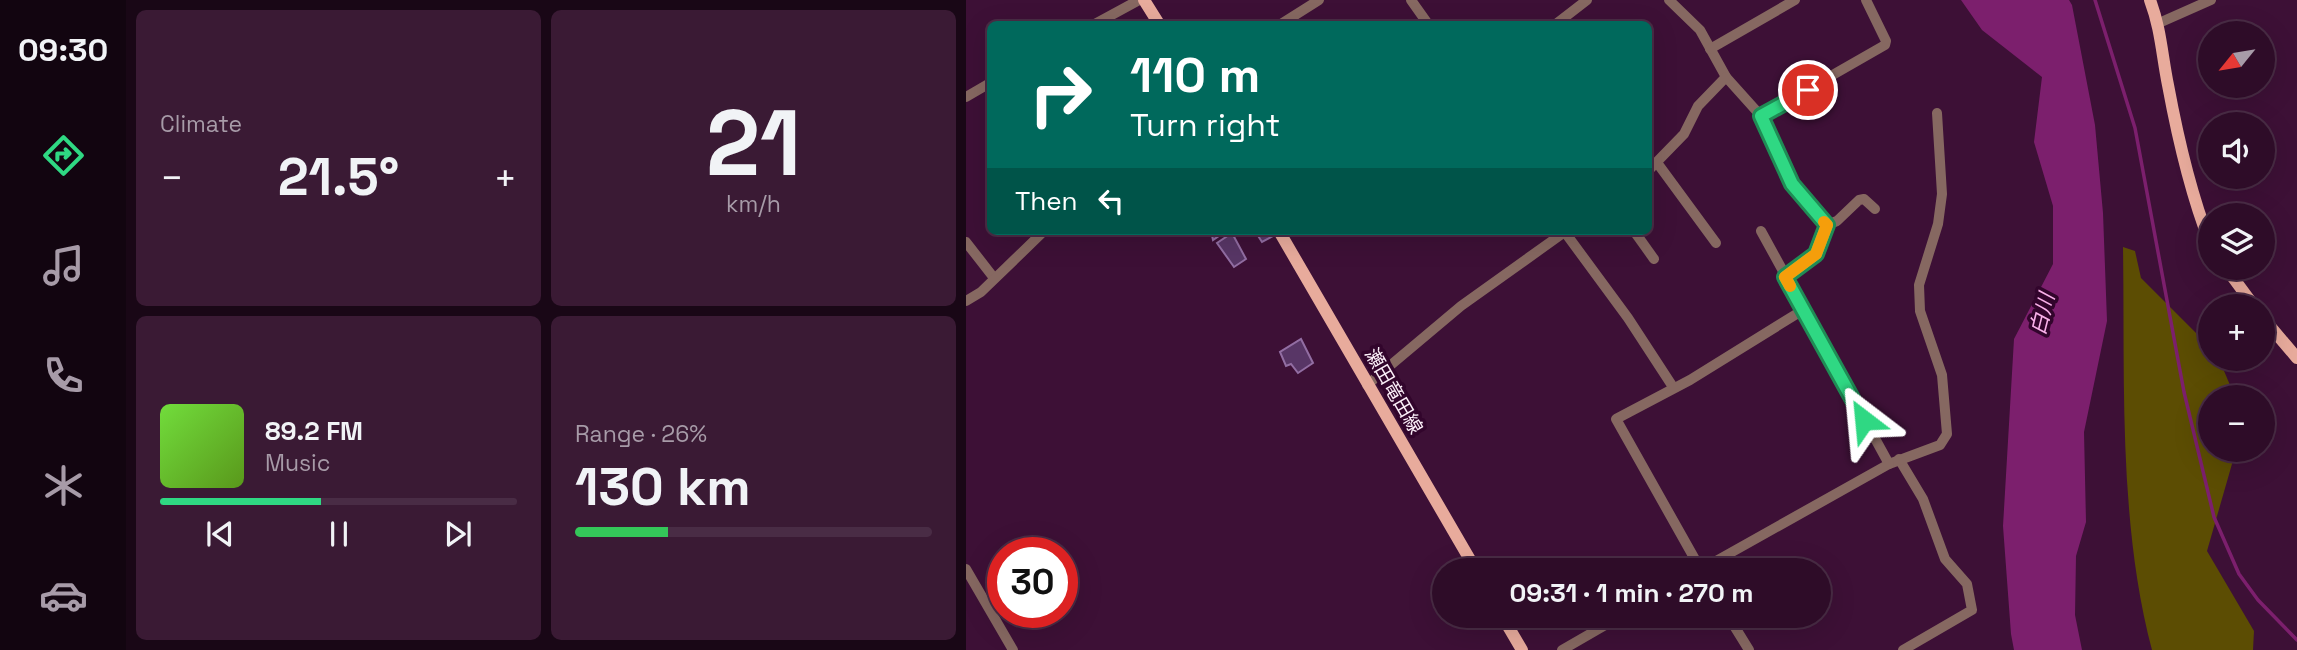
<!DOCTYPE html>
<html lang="en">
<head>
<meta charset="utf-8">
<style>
	:root { --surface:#2e0c28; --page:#3a1a34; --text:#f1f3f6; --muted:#a79ba8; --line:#492c45; --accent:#2fd883 }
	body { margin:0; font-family:"Space Grotesk","Noto Sans JP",sans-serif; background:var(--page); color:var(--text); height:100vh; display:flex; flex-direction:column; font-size:26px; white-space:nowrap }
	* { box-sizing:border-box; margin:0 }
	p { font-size:23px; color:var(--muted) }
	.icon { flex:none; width:38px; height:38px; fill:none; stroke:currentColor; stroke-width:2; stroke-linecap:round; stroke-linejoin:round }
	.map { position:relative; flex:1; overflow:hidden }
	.details { display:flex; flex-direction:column; gap:10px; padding:10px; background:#190716; width:840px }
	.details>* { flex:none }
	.banner { position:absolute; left:21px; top:21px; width:665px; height:214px; border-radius:10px; box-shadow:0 7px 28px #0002,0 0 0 2px var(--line); background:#00695c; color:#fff; overflow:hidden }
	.needle { width:46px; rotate:240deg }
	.fabs { position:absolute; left:1232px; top:21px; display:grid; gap:14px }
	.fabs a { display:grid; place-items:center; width:77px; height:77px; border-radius:50%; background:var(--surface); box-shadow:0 7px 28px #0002,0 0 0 2px var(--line); font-size:35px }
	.speed { position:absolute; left:21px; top:537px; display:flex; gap:14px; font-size:35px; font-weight:700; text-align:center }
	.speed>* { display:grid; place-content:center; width:91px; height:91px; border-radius:50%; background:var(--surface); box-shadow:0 7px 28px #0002,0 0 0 2px var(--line); line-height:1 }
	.speed .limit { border:10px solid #d22; background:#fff; color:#111 }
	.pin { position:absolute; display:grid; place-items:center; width:60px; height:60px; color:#fff; margin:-30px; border:4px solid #fff; border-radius:50%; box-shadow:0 2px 7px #0007 }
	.me { position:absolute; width:77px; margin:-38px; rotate:331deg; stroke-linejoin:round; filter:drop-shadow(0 0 5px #0008) }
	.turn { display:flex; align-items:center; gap:24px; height:147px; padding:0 28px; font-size:32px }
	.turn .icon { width:91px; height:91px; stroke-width:2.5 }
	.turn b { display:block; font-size:49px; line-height:60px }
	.then { display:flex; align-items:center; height:66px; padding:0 28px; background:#0003; gap:14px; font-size:26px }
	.big { font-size:52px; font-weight:600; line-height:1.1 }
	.details .card { flex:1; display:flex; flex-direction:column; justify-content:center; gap:10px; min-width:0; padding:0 24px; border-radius:10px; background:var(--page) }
	.details .dial { align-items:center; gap:0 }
	.dial b { font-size:91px; line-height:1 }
	.song { display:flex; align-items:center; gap:21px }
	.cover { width:84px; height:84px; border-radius:10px; background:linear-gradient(135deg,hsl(100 70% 55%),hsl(90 70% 35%)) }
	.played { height:7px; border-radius:4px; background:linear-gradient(90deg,var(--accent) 45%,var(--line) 45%) }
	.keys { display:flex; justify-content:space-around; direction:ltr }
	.heat { display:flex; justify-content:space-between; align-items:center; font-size:38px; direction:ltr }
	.charge { height:10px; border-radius:5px; background:linear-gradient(90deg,#34c759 26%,var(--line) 0) }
	.details .tiles { flex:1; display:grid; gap:10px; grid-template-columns:repeat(2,1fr) }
	.trip { position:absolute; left:466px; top:558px; width:399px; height:70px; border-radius:35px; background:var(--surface); box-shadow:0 7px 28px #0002,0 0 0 2px var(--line); font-weight:600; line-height:70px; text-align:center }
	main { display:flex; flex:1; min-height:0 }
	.dock { display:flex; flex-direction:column; width:126px; justify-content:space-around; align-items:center; background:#120510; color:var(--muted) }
	.dock .icon { width:49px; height:49px }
	.dock .current { color:var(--accent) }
	.dock b { font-size:32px; color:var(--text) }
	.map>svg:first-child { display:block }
	.green { fill:#5c4d03 }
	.water { fill:#7c1f6d }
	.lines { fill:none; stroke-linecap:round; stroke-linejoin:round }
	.stream { stroke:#7c1f6d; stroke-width:3.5 }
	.building { fill:#583666; stroke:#926ea3; stroke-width:2 }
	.minor { stroke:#866861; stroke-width:10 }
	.major { stroke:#e8ab9c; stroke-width:12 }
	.route-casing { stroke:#1f8c55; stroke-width:18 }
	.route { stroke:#2fd883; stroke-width:12 }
	.slow { stroke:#f59e0b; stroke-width:12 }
	.labels { text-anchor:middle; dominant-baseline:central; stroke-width:7; stroke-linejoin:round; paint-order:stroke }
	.street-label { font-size:19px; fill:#fcf0f9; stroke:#32052c }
	.water-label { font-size:21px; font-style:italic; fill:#f9b0e9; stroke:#32052c }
</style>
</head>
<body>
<main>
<nav class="dock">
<b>09:30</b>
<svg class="icon current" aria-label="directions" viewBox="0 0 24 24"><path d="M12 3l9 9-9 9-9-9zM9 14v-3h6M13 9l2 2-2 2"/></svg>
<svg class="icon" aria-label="music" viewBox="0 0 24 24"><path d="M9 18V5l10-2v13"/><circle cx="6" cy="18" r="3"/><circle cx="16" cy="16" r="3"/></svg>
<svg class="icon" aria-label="phone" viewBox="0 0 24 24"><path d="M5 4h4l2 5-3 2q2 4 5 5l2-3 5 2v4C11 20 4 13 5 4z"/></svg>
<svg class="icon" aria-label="climate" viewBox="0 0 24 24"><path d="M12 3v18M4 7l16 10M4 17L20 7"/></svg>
<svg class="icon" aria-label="car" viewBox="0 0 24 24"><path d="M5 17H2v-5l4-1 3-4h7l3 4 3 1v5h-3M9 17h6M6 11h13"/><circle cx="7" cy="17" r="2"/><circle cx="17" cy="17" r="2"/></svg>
</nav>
<section class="details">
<div class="tiles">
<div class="card"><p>Climate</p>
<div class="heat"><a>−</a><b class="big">21.5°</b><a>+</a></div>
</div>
<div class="card dial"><b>21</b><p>km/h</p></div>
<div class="card">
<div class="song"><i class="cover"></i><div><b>89.2 FM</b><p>Music</p></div></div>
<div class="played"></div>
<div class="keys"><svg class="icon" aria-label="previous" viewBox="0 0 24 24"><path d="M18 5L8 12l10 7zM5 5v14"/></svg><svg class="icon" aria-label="pause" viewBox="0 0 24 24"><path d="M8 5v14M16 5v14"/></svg><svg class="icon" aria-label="next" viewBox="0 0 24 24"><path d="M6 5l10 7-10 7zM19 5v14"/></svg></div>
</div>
<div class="card"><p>Range · 26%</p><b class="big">130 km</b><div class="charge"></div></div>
</div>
</section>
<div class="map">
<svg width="1331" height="650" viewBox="0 0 1331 650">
	<rect width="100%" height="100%" fill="#3d1036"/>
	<path class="green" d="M1157,247L1169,251L1175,278L1244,347V359H1253L1269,397H1244V450H1270L1241,551L1288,631L1287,650H1186C1152,522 1159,379 1157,247Z"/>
	<path class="water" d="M995,0H1103L1106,5L1129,125L1137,213L1141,321L1118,432L1120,522L1110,556L1109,615L1116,650H1048L1045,634L1037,526L1048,339L1087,264V206L1068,142L1076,77L1016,30Z"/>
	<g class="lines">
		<path class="stream" d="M1129,0L1169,128L1218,392L1248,517L1273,574L1292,600L1331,640"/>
	</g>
	<g class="building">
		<path d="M245,231H260L247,240Z"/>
		<path d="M289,231H306L309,235L296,242Z"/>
		<path d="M266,233L280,259L268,267L251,243Z"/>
		<path d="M335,339L347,363L332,373L325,364L320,366L314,352Z"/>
	</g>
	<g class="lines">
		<g class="minor">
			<path d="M445,0L462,24"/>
			<path d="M703,0L734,30L760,77L795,116L826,184L861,225L850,254L819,277"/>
			<path d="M1193,23L1245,0"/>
			<path d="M129,24L173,0"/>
			<path d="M315,24L353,0"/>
			<path d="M590,24L621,0"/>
			<path d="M744,49L829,0"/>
			<path d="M0,97L24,83"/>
			<path d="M795,116L919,45L920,41L900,0"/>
			<path d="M692,164L750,243"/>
			<path d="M682,171L718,134L732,106L760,77"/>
			<path d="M861,225L871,221L893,200L898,199L909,209"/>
			<path d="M598,231L662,318L707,387"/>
			<path d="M668,231L688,259"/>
			<path d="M0,242L28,278"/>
			<path d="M0,301L15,292L78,231"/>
			<path d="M401,385L495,306L600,231"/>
			<path d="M933,459L957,499L979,559L1001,584L1006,610L937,650"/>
			<path d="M923,464L974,445L981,434L976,375L954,311L953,285L972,224L976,194L971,113"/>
			<path d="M0,569L47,650"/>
			<path d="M734,570L923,464L795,231"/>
			<path d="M735,570L650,419L724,380L837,310"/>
			<path d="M762,616L783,650"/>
			<path d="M596,650L655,616"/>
		</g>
		<g class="major">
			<path d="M178,0L193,24"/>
			<path d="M1184,0C1195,29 1196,56 1202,85C1212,139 1224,192 1244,243"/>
			<path d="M313,231L510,570"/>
			<path d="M1260,268L1288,306"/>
			<path d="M1297,318L1331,358"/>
			<path d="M536,616L556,650"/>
		</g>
	</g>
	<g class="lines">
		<defs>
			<path id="route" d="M842,90L795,116L826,184L861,225L850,254L819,277L898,420"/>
		</defs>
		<use href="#route" class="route-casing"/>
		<use href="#route" class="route"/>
		<path class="slow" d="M824,286L819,277L850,254L861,225L858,222"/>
	</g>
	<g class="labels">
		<g class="street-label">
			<text transform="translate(428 391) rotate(60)">瀬田竜田線</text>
		</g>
		<g class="water-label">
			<text transform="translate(1076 314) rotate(-76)">白川</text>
		</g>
	</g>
</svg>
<div class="fabs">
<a><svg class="needle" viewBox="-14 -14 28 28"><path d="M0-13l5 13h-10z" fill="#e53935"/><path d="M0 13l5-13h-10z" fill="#a79ba8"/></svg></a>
<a><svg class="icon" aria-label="sound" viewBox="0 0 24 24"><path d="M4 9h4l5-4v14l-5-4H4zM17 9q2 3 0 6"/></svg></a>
<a><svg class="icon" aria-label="layers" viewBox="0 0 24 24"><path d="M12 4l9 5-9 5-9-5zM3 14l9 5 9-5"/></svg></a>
<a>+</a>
<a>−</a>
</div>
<div class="speed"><div class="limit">30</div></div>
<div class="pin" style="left:842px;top:90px;background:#d93025"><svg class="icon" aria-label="arrive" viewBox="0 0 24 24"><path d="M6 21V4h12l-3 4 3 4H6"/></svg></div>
<svg class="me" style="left:898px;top:420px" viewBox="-20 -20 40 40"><path d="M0-17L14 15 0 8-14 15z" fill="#2fd883" stroke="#fff" stroke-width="4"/></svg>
<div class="trip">09:31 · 1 min · 270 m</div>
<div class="banner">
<div class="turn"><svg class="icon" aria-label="right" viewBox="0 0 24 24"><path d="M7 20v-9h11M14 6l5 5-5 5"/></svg><div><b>110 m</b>Turn right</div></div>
<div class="then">Then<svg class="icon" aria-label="left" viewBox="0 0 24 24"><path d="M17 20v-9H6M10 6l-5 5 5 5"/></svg></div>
</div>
</div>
</main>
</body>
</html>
